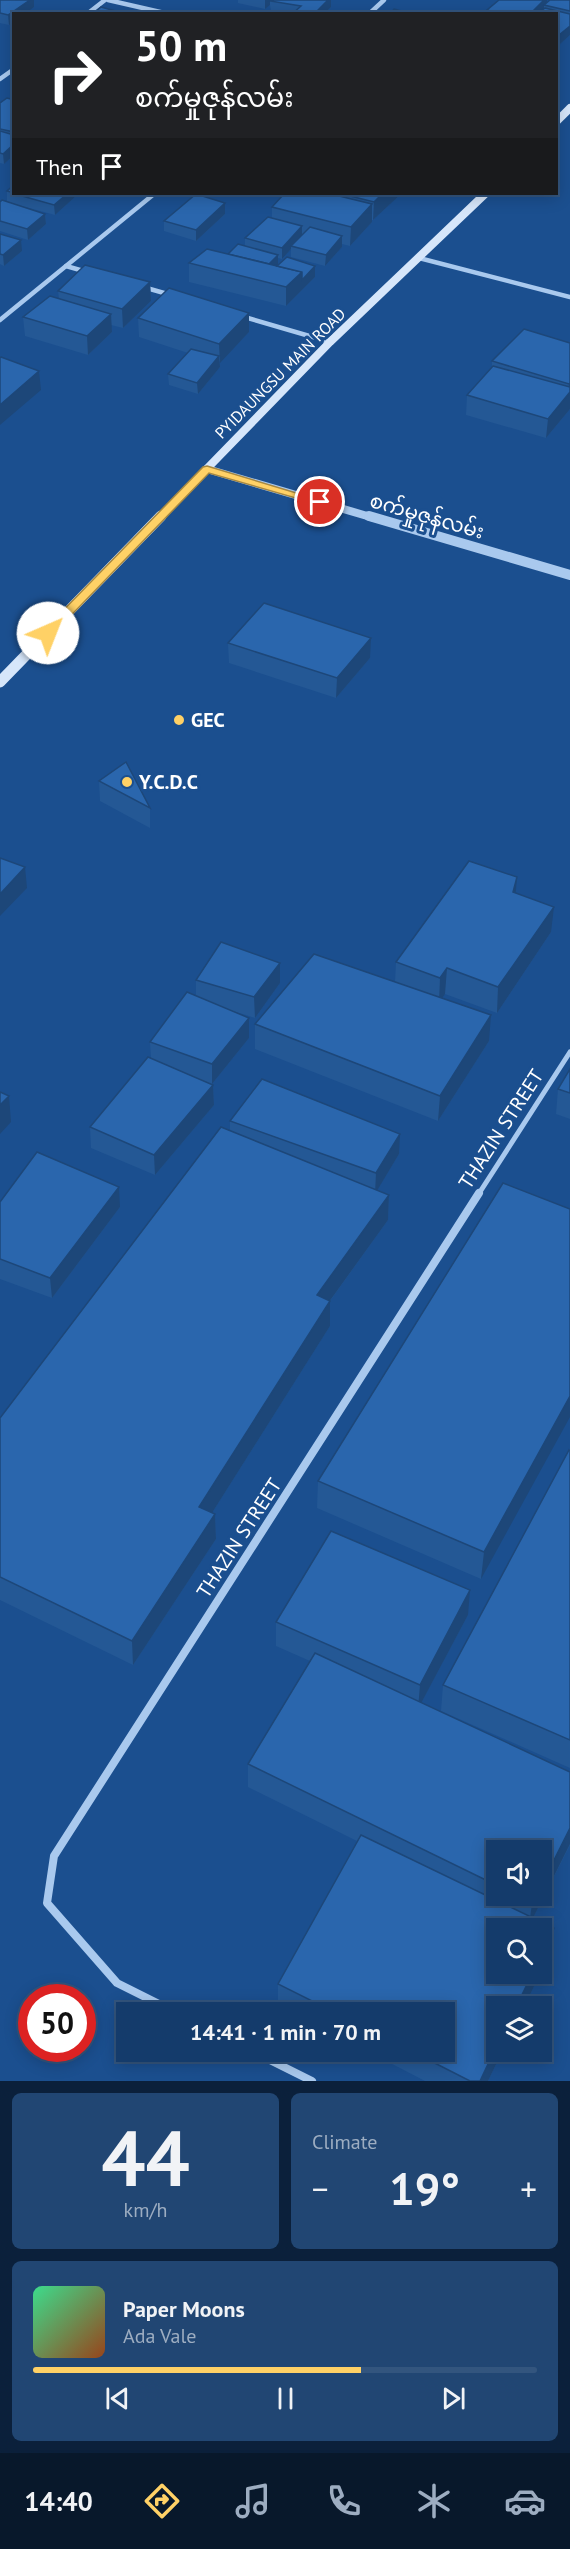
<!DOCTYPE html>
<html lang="en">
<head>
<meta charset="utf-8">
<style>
	:root { --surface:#143b6b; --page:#214673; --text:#f1f3f6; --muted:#9dadc1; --line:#33557e; --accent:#ffd166 }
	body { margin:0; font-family:"PT Sans","Noto Sans Myanmar",sans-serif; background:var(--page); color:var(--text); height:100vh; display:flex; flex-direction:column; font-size:22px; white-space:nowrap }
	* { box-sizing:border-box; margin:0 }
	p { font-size:20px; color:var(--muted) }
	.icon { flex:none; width:33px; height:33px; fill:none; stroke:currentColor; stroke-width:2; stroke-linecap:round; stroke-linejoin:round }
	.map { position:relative; height:2081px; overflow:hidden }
	.sheet { display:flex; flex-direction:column; gap:12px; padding:12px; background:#0b203b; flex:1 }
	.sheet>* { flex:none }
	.banner { position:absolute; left:12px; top:12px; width:546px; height:183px; border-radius:0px; box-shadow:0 3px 15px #0003,0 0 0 2px var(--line); background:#202124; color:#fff; overflow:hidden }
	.tools { position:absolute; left:486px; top:1840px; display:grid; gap:12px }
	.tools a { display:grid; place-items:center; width:66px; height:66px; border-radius:0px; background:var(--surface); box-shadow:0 3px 15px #0003,0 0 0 2px var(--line); font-size:30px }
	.speed { position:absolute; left:18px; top:1984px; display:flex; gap:12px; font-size:30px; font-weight:700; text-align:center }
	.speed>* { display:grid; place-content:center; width:78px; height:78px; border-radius:50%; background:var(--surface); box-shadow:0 3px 15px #0003,0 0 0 2px var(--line); line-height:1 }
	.speed .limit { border:9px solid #d22; background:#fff; color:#111 }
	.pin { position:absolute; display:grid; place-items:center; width:51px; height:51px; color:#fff; margin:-26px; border:3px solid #fff; border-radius:50%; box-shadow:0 2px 6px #0007 }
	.me { position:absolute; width:66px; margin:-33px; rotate:44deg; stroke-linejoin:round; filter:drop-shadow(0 0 4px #0008) }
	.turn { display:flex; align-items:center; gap:21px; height:126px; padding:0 24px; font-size:27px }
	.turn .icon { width:78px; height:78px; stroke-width:2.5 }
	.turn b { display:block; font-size:42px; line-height:51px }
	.then { display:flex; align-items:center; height:57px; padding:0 24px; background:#0003; gap:12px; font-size:22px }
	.big { font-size:45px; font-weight:700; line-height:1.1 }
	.sheet .card { flex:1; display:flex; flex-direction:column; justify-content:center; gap:9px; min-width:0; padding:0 21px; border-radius:9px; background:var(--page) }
	.sheet .dial { align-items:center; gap:0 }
	.dial b { font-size:78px; line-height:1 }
	.song { display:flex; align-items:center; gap:18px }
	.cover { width:72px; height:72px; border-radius:9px; background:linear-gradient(135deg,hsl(150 70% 55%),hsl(20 70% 35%)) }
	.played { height:6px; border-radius:3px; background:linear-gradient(90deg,var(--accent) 65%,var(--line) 65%) }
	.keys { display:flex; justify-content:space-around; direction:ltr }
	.heat { display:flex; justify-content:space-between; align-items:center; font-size:33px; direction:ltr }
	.sheet .tiles { flex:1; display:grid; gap:12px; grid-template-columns:1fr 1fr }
	.card:last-child { grid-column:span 2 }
	.trip { position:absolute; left:116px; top:2002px; width:339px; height:60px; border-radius:0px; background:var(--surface); box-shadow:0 3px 15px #0003,0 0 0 2px var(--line); font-weight:700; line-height:60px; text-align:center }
	.menu { display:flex; height:96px; justify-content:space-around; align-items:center; background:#08182b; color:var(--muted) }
	.menu .icon { width:42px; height:42px }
	.menu .on { color:var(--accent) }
	.menu b { font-size:27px; color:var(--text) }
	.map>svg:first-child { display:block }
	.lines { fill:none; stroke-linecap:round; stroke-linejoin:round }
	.minor-far2 { stroke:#a9c9ee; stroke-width:4.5 }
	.minor-far1 { stroke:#a9c9ee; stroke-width:5 }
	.minor { stroke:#a9c9ee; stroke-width:8 }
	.tertiary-far1 { stroke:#a9c9ee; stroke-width:8 }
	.tertiary { stroke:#a9c9ee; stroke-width:10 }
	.secondary-far1 { stroke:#d6e6fa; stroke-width:8 }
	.secondary { stroke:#d6e6fa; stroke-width:11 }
	.wall { fill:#245895; fill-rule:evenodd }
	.shaded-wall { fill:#1d4779 }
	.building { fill:#2a66ad; stroke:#1d4779; stroke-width:1.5 }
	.route { fill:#ffd166; stroke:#a68842; stroke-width:1.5 }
	.poi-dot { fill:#ffd166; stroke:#1b4f8f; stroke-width:2 }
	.labels { text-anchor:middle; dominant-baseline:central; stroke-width:6; stroke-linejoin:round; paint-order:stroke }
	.far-street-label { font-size:16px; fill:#fff; stroke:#1b4f8f }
	.street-label { font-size:20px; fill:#fff; stroke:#1b4f8f }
	.poi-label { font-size:20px; font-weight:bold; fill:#fff; stroke:#1b4f8f; text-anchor:start }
</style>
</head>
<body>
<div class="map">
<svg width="570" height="2081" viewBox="0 0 570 2081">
	<rect width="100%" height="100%" fill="#1b4f8f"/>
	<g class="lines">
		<g class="minor-far2">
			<path d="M108,0L169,14"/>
			<path d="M87,14L105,0"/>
			<path d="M369,14L384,0"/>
			<path d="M0,79L14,69"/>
			<path d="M419,258L570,297"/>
			<path d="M66,266L87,272"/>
			<path d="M143,287L171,295"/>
			<path d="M241,316L330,342"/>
			<path d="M0,320L154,194"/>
		</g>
		<path class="minor-far1" d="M478,1195L570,1052"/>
		<g class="minor">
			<path d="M177,2013L117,1983L47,1903L54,1856L479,1193"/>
			<path d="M254,2052L312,2081"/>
		</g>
		<path class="tertiary-far1" d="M207,469L374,518"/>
		<path class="tertiary" d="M369,516L570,575"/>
		<g class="secondary-far1">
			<path d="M556,122L570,108"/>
			<path d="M159,518L330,342L485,194"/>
		</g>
		<path class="secondary" d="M0,682L161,516"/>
	</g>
	<g class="wall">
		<path d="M0,0L34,7L25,14H14V22L9,25L0,23Z"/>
		<path d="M238,0H331V7L325,13V14H284L271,11L270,5L265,9L238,3Z"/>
		<path d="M499,0H547V3L570,0V35L559,45H556V14H487V10Z"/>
		<path d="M14,100V155L4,164L0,163V103Z"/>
		<path d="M7,191L76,196L55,215L7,202Z"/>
		<path d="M284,194H401L373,220H372V222L350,246L342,244V247L325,266L291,257V249L282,259L278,258V265L315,277L286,306L189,282V263L228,254L245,246V238L272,218V207Z"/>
		<path d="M0,202L45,214L46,224L28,240L0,231Z"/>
		<path d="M225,214L196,241L164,231V221Z"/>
		<path d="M0,234L22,251L4,266L0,264Z"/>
		<path d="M150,282L151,301L123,328L111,325L112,332L88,355L25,336L23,317L59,299L58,291Z"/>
		<path d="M249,313V332L219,362L220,367L198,394L169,385L168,374L188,353L139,337L138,318Z"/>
		<path d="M570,343V409L546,438L466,415L467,395L492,367V361Z"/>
		<path d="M228,643L370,658L336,698L229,663Z"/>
		<path d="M99,781L150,808V828L100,801Z"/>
		<path d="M516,894L551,932L497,1013L445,994L442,998L489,1041L438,1121L255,1049V1024L395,982L396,962Z"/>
		<path d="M280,963V983L255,1018L230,1010L249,1018V1038L212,1084L204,1081L213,1085L214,1105L155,1175L91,1148L90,1127L151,1058L150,1042L196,996V980Z"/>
		<path d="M570,1069V1119L556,1114L558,1089Z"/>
		<path d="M230,1121L399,1154L377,1190L389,1195L388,1220L330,1301V1326L212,1513L215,1514L216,1539L133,1665L0,1600V1418L230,1130Z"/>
		<path d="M0,1202L120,1207L52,1298L0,1279Z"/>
		<path d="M570,1209L481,1579L317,1508L318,1481Z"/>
		<path d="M570,1451V1768L441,1711L443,1685Z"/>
		<path d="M468,1615L421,1703L570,1772V1845L533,1918L554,1928L551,1951L496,1974H540L524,2007H496V2052H502L488,2081H425L369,2052H444V2013H292L278,2006V1984L357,1841L248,1787V1764L310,1661L276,1646V1622ZM496,1851L542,1896H496Z"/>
	</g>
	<g class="shaded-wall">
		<path d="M30,0H34V7L25,14H14V22L9,25L8,15Z"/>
		<path d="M265,0H276L270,1V5L265,9Z"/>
		<path d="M328,0H331V7L324,14L317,11Z"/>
		<path d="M544,0H547V5H544V9L540,14H530Z"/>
		<path d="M570,26V35L559,45V35Z"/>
		<path d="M14,144V155L4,164L3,154Z"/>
		<path d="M67,194H76V196L55,215L54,205Z"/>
		<path d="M382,194H401L373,220L374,202Z"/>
		<path d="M225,203V214L196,241V230Z"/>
		<path d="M372,204V222L350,246L351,227Z"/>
		<path d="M45,214L46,224L28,240L27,229Z"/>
		<path d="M302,226V237L291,246V249L282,259V248Z"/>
		<path d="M342,236V247L325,266L326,255Z"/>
		<path d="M21,240L22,251L4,266L3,255Z"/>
		<path d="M278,255V266L265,267Z"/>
		<path d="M315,266V277L286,306V287L302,272Z"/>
		<path d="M150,282L151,301L123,328L122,309Z"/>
		<path d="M249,313V332L220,363L219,344Z"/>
		<path d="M111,314L112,332L88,355L87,336Z"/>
		<path d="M219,356L220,367L198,394L197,383Z"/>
		<path d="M39,371L41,390L0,425V405Z"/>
		<path d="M570,383V409L546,438L548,419L568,394L569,384Z"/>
		<path d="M371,638L370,658L336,698L337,678Z"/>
		<path d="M25,867L27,888L0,916V894Z"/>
		<path d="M517,877L515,902L513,892Z"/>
		<path d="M554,907L551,932L497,1013L498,987Z"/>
		<path d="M280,963V983L255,1018L254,997Z"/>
		<path d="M447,968L445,994L439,1003L440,978Z"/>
		<path d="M491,1015L489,1041L438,1121L440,1096Z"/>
		<path d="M249,1018V1038L212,1084V1064Z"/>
		<path d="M213,1085L214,1105L155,1175L154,1155Z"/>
		<path d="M9,1096L11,1122L0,1134V1105Z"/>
		<path d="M400,1134L399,1154L375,1194L376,1173Z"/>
		<path d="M119,1187L120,1207L52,1298L50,1278Z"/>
		<path d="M389,1195L388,1220L316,1320L317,1295Z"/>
		<path d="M330,1301V1326L200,1532L199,1507Z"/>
		<path d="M570,1396V1417L481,1579L484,1552Z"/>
		<path d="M215,1514L216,1539L133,1665L132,1641Z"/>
		<path d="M470,1590L468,1615L418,1709L420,1685Z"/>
		<path d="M570,1828V1844L529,1926L532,1903L535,1896H542V1884Z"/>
		<path d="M554,1928L551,1951L542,1970V1955Z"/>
		<path d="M532,1974H540L524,2007H516Z"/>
		<path d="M496,2047V2052H502L488,2081H480Z"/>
	</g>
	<g class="building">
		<path d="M0,0H30L8,15L0,13Z"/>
		<path d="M272,0H328L317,11L325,13V14H292L301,6L270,1Z"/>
		<path d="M499,0H544L530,14H502L487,10Z"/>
		<path d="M550,0H570V11L544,5Z"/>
		<path d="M101,7L126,14H93Z"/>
		<path d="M545,8L570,14V26L559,35H556V14H537Z"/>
		<path d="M394,9L412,14H390Z"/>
		<path d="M7,98L14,100V132L0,129V103Z"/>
		<path d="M0,131L14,135V144L3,154L0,153Z"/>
		<path d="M14,185V193L7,191Z"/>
		<path d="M15,194H67L54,205Z"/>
		<path d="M196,194L225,203L196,230L164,221Z"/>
		<path d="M284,194H331L372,204L351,227L272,207Z"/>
		<path d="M342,194H382L374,202Z"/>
		<path d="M2,200L45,214L27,229L0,221V202Z"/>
		<path d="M268,217L302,226L282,248L245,238Z"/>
		<path d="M310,227L342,236L326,255L291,246Z"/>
		<path d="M0,234L21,240L3,255L0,254Z"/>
		<path d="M238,244L278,255L269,264L228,254Z"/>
		<path d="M207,249L302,272L286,287L189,263Z"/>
		<path d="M287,257L315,266L302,280V272L277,266Z"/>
		<path d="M85,265L150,282L122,309L58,291Z"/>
		<path d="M169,288L249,313L219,344L138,318Z"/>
		<path d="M50,296L111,314L87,336L23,317Z"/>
		<path d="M524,329L570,343V383L569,384L492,361Z"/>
		<path d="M191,349L219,356L197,383L168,374Z"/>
		<path d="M1,357L39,371L0,405V358Z"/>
		<path d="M493,366L570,387V392L548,419L467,395Z"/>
		<path d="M264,603L371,638L337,678L228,643Z"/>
		<path d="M126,762L150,808L99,781Z"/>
		<path d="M0,858L25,867L0,894Z"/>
		<path d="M469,861L517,877L513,892L554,907L498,987L447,968L440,978L396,962Z"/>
		<path d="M221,942L280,963L254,997L196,980Z"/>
		<path d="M314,954L491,1015L440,1096L255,1024Z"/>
		<path d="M187,992L249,1018L212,1064L150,1042Z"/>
		<path d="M148,1057L213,1085L154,1155L90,1127Z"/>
		<path d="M570,1069V1093L558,1089Z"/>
		<path d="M262,1079L400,1134L376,1173L230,1121Z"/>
		<path d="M0,1092L9,1096L0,1105Z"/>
		<path d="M221,1127L389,1195L317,1295L330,1301L199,1507L215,1514L132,1641L0,1577V1418Z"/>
		<path d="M37,1152L119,1187L50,1278L0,1259V1202Z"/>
		<path d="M503,1183L570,1209V1396L484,1552L318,1481Z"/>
		<path d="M569,1450L570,1451V1740L443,1685Z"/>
		<path d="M331,1531L470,1590L420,1685L276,1622Z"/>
		<path d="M315,1653L570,1772V1828L542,1884V1851H496V1885L248,1764Z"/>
		<path d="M361,1835L554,1928L542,1955V1929H496V1974H532L516,2007H496V2047L480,2081H470L413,2052H444V2013H336L278,1984Z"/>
		<path d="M518,1896H535L532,1903Z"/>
	</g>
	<path class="route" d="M207,466L326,502L320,505L209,473L52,635H44V630L203,467Z"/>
	<g class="poi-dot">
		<circle cx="179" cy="720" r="6"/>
		<circle cx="127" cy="782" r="6"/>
	</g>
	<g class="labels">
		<g class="far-street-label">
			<text transform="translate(280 373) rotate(-45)">PYIDAUNGSU MAIN ROAD</text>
		</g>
		<g class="street-label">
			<text transform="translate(427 516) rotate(16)">စက်မှုဇုန်လမ်း</text>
			<text transform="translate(501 1129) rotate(-57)">THAZIN STREET</text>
			<text transform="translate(239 1538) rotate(-57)">THAZIN STREET</text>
		</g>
		<g class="poi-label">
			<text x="191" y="720">GEC</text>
			<text x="139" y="782">Y.C.D.C</text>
		</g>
	</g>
</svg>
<div class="tools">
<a><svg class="icon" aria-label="sound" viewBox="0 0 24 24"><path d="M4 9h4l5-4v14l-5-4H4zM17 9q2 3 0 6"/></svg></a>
<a><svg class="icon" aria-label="search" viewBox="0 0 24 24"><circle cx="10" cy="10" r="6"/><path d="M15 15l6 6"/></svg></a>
<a><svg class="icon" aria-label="layers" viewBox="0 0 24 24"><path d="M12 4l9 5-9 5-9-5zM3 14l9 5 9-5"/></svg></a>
</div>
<div class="speed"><div class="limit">50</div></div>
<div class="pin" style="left:320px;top:502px;background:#d93025"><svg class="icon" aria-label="arrive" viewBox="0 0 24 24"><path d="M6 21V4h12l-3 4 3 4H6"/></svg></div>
<svg class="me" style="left:48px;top:633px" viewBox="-20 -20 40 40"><circle r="19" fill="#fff"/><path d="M0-13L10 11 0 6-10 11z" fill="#ffd166"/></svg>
<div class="trip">14:41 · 1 min · 70 m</div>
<div class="banner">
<div class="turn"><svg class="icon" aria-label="right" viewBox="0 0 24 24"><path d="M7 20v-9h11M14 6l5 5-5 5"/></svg><div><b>50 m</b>စက်မှုဇုန်လမ်း</div></div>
<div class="then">Then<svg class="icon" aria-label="arrive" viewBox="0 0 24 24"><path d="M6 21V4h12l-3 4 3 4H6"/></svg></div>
</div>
</div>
<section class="sheet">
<div class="tiles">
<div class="card dial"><b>44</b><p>km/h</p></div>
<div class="card"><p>Climate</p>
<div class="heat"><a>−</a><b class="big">19°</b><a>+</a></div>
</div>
<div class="card">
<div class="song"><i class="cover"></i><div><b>Paper Moons</b><p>Ada Vale</p></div></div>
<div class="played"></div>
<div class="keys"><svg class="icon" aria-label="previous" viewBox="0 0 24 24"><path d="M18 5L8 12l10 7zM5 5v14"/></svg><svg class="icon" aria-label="pause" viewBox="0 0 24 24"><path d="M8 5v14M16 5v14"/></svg><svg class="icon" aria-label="next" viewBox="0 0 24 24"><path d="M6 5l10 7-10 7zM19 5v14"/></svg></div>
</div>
</div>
</section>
<nav class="menu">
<b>14:40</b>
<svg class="icon on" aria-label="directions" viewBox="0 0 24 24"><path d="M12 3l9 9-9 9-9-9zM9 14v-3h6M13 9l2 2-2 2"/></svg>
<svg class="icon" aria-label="music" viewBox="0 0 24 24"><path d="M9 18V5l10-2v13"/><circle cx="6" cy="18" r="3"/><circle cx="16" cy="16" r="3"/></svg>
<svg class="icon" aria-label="phone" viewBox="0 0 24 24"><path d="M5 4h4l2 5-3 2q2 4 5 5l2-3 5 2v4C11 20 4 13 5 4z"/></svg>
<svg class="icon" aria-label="climate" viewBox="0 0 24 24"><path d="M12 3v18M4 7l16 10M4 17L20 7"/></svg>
<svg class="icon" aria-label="car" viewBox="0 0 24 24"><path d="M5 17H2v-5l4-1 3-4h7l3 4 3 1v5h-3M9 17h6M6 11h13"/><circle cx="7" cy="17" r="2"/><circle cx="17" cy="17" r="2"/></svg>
</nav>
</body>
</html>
